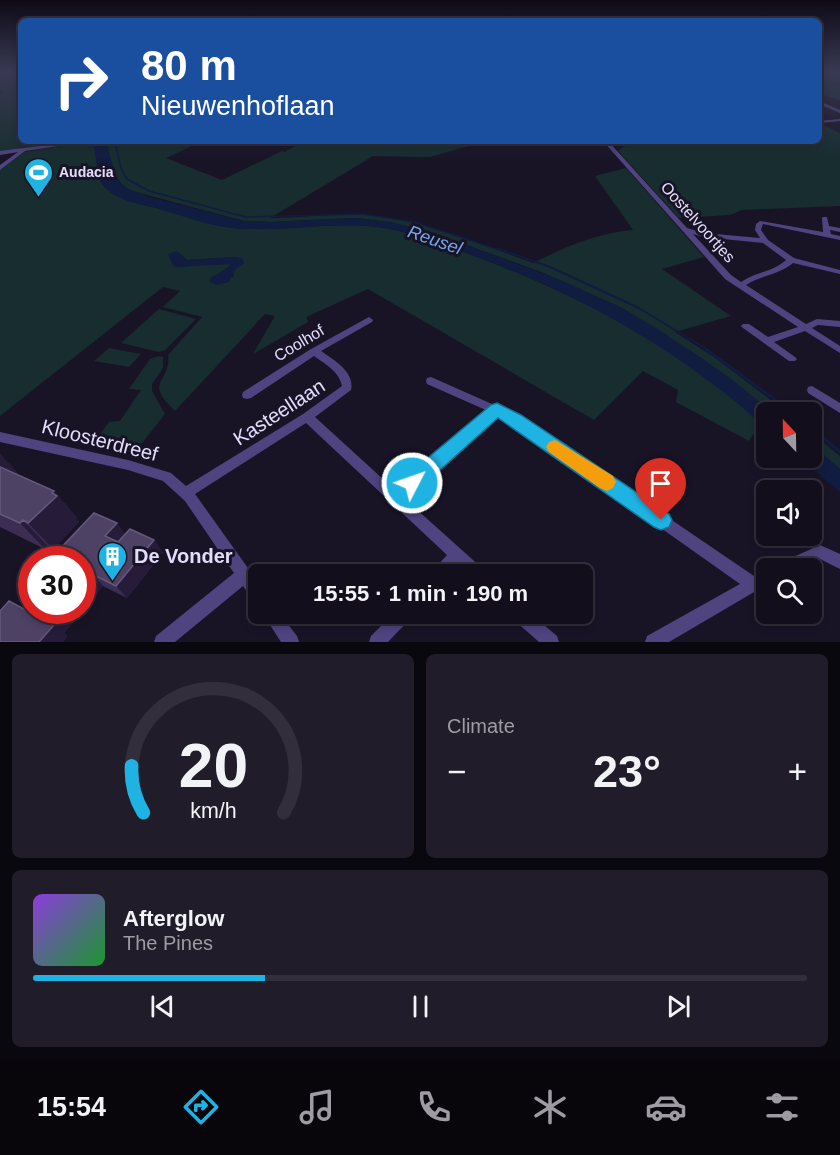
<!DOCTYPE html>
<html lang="en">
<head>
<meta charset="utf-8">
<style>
	:root { --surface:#130e1c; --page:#201c29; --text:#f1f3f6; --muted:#9d9ca3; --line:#322e3b; --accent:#1fb3e4 }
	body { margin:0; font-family:Helvetica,sans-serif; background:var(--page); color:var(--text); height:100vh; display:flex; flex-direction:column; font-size:22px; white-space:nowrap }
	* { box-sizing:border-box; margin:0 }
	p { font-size:20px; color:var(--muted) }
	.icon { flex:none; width:33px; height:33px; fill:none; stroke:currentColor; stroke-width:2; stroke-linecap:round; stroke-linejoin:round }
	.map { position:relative; height:642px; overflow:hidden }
	.sheet { display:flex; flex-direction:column; gap:12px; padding:12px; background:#0a080f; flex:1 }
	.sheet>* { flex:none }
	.guide { position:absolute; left:18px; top:18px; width:804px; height:126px; border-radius:9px; box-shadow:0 3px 9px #0003,0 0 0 2px var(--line); background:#1a4fa0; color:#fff; overflow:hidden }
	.needle { width:39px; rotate:338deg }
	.buttons { position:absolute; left:756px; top:402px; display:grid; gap:12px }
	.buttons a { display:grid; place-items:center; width:66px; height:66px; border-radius:9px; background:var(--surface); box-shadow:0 3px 9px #0003,0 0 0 2px var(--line); font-size:30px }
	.speed { position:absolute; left:18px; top:546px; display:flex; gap:12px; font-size:30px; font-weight:700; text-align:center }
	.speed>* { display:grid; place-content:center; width:78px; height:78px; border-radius:50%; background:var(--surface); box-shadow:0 3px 9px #0003,0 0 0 2px var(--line); line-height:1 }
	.speed .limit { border:9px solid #d22; background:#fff; color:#111 }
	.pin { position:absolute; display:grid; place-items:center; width:51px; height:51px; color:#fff; margin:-62px -26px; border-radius:50% 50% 50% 0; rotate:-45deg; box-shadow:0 0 6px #0007 }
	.pin .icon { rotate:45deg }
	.me { position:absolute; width:66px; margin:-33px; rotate:49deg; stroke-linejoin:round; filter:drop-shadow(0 0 4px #0008) }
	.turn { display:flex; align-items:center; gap:21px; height:126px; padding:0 24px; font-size:27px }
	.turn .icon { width:78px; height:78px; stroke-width:2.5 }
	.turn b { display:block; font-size:42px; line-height:51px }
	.big { font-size:45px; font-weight:700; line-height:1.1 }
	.sheet .card { flex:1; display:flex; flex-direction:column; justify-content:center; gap:9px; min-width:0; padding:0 21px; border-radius:9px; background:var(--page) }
	.sheet .dial { align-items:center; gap:0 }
	.dial svg { height:156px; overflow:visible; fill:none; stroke:var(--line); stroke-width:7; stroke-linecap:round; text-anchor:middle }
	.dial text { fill:var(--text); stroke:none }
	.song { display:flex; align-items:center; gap:18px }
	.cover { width:72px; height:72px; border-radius:9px; background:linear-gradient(135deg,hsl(270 70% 55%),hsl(130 70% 35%)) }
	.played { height:6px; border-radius:3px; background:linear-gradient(90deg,var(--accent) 30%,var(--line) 30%) }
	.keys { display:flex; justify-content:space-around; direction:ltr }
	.heat { display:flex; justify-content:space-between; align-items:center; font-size:33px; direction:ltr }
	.sheet .tiles { flex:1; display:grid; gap:12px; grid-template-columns:1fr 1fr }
	.card:last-child { grid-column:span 2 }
	.trip { position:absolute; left:248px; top:564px; width:345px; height:60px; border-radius:9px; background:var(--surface); box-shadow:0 3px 9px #0003,0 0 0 2px var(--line); font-weight:700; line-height:60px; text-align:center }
	.tabs { display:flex; height:96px; justify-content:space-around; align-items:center; background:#08060b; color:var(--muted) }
	.tabs .icon { width:42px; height:42px }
	.tabs .active { color:var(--accent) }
	.tabs b { font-size:27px; color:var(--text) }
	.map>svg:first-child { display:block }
	.green { fill:#172d2f; fill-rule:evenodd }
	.water { fill:#111c41 }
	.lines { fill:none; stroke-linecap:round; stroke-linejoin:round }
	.stream-far2 { stroke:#111c41; stroke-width:1.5 }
	.stream-far1 { stroke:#111c41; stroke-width:2 }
	.stream { stroke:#111c41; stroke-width:3 }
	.minor { fill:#4f447f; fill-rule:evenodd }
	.wall { fill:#3b2e52 }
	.shaded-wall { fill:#261b39 }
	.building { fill:#4d4164; stroke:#65597c; stroke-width:1.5 }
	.route { fill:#1fb3e4; stroke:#147494; stroke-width:1.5 }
	.slow { fill:#f59e0b }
	.labels { text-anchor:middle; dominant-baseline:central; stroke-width:6; stroke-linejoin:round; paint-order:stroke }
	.far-poi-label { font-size:14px; font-weight:bold; fill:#e4dcfb; stroke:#191326; text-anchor:start }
	.street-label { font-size:16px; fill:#e4dcfb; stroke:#191326 }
	.water-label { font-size:18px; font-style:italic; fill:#77a5ee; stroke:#191326 }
	.near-street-label { font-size:20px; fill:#e4dcfb; stroke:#191326 }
	.near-poi-label { font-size:20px; font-weight:bold; fill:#e4dcfb; stroke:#191326; text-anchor:start }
</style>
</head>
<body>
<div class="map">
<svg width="840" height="642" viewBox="0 0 840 642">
	<rect width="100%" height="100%" fill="#191326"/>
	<g class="green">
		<path d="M0,71H21V141H78L0,152V94L5,91L0,93L3,90H0Z"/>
		<path d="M819,71H840V86L830,84L840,87V100L819,94V90L826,88L819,87Z"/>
		<path d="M819,123L840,133V206L742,210L730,215L679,218L618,151L631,141H819V130L822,129L819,127Z"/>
		<path d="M92,141C99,155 94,177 106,188C119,201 140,204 157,208C187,217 218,229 250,229C302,230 352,218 403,232C431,239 458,250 485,260C587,299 680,350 761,423L749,441L676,402L678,390L643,371L594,420L368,289L306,317L308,322L253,354L275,316L265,314L175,411C170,406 162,398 160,392C155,381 171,374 168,355L202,317L163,307L180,291L163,287L0,416V170L24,152ZM176,251L187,260L237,257L233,277L220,273L231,265L226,263L176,267Z"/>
		<path d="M125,141H202L166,158L222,180L282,151L285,152L303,141H486L430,157L373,156L270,218C301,218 332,213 363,215C422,219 478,243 533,263C565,247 597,233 633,230L595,176L626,168L704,257L662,269L731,316L675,332L714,357L787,412H772L703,359L622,308L541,272L431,232L389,222L355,218L271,222L244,221L132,191C113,183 111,162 106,144Z"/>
		<path d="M159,309L196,319L165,350L159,352L121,343Z"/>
		<path d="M109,348L141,354L129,367L94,361Z"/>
		<path d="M159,356L163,357V368L152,384V391L165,414L139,447L97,438L109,422L120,421L141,390L129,389L150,359Z"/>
		<path d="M812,433L840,456V469L812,445Z"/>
	</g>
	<g class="water">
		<path d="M91,141H106L117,180L128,189L146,196L244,221L271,222L355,218L389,222L431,232L563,281L622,308L661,331L730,378L772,412H766V428C663,335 540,273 407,233C354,217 302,231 249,229C217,229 186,217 156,208C141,204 118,201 106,188C95,176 99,155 91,141Z"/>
		<path d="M176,251L187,260L237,257L243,259L244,263L236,269L229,282L216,285L210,282V278L231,266L230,264L175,267L172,264L168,254Z"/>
		<path d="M812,445L840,469V492L800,458H812Z"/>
	</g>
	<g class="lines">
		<path class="stream-far2" d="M115,143L121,168L127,179L149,191L246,217L364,214L415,222L503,251"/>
		<path class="stream-far1" d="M499,249L550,267L639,308L706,349"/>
		<g class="stream">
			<path d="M703,347L792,412"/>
			<path d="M812,428L840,452"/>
		</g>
		<g class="minor">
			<path d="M819,101L840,110V113L819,104Z"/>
			<path d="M840,119V121L819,123V121Z"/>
			<path d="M80,141H93L25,151L0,170V165L18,152L0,155V151Z"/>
			<path d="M603,141H608L687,228L704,233L760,238L755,230L756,224L760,221L823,232L822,218L823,217H827L829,226L840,228V232L830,230L831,234L840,236V240L763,224L761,230L768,240L794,258L840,270V274L793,263C779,275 761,275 746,285L806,324L817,319L840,321V327L818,325L812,328L840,346V353L805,331L774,342L795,357L797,359L795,361H789L743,328L741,326L743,324H749L768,337L798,327L725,279ZM693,234L703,237L763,243L786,260C773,272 755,272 741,282L731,275Z"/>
			<path d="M369,317L373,320L372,322L321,351C334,360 355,372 351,390L315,417L395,490L488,411L427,384L426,381L427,378L431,377L519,416L754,576L766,570V585L669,642H645L647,636L740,584L511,422L498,416L404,498L483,569L485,574H468L458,565L449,574H432L434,569L447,555L306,423L195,494L258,582V603L253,600L243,586L175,642H154L156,636L234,573L185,501L163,481L128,470L0,442V432L128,460L171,473L186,486L303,414L342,386C339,371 325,364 314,356L251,398L247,399L243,398L242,395L243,392L311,349Z"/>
			<path d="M812,386L840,403V413L808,393L807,390L808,387Z"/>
			<path d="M820,545L840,554V569L820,559L800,568H778L780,563Z"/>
			<path d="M263,614H280L297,636L299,642H281Z"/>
			<path d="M393,614H411L409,620L388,642H369L371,636Z"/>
			<path d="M512,614H531L557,636L559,642H539L514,620Z"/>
		</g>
	</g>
	<g class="wall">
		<path d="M0,454L19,475L54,491L77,518H76L79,522L53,549L48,546L45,549L0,527Z"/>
		<path d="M117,523L125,535L154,540L163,553L127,598L103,586L64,633L68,636L33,614L82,560H58L54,555Z"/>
	</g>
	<g class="shaded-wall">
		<path d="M0,454L23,480L0,475Z"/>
		<path d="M54,491L77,518H76L79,522L53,549L28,523Z"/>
		<path d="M23,520L48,546L45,549L20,523Z"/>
		<path d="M117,523L127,536L115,549L105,536Z"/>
		<path d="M154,540L163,553L127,598L116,586Z"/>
		<path d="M92,574L103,586L64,633L68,636L63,642H39L49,622L60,610H82V584Z"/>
	</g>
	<g class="building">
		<path d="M0,467L54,491L52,493L57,496L28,523L23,520L20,523L0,514Z"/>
		<path d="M94,513L117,523L105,536L118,542L130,529L154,540L116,586L92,574L82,584V560H63L54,555Z"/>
		<path d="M9,601L33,614L36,610H60L49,622L54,625L39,642H0V611Z"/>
	</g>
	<linearGradient id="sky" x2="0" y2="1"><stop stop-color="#0e0a15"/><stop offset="0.44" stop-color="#383952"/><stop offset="1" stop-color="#383952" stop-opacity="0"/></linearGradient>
	<rect width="840" height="161" fill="url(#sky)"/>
	<path class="route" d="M497,403L521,415L669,514L672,520L669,527L661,530L654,527L498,418L419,489L412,492L405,489L402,483L405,477L491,405Z"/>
	<path class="slow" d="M555,440L613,476L616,482L613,488L607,491L600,488L549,452L546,447L549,442Z"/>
	<defs>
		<symbol id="stadium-pin" viewBox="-11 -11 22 30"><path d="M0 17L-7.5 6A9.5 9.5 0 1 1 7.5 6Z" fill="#1fb3e4" stroke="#191326"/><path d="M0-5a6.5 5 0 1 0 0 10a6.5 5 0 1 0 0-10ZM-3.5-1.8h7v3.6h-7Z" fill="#fff"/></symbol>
		<symbol id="building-pin" viewBox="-11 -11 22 30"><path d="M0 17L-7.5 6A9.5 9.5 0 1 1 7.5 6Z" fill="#1fb3e4" stroke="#191326"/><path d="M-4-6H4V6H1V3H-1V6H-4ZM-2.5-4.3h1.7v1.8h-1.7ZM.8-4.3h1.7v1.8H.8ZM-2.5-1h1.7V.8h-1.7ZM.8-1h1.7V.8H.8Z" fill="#fff"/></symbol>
	</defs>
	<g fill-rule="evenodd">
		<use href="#stadium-pin" x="22" y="156" width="33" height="45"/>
		<use href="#building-pin" x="96" y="540" width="33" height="45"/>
	</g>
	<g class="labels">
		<g class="far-poi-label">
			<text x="59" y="172">Audacia</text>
		</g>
		<g class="street-label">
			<text transform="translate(698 222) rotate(48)">Oostelvoortjes</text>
			<text transform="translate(299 343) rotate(-31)">Coolhof</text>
		</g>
		<g class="water-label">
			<text transform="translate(435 240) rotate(19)">Reusel</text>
		</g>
		<g class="near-street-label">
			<text transform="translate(279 412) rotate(-33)">Kasteellaan</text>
			<text transform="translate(100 440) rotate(14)">Kloosterdreef</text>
		</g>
		<g class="near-poi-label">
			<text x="134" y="556">De Vonder</text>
		</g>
	</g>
</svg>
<div class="buttons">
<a><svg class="needle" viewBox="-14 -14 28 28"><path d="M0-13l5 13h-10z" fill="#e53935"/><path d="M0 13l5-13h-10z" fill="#9d9ca3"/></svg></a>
<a><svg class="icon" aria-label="sound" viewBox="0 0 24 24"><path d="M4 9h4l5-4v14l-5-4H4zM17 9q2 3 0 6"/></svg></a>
<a><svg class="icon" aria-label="search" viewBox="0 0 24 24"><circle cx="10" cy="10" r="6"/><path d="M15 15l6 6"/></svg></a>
</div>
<div class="speed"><div class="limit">30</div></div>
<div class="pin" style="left:661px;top:520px;background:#d93025"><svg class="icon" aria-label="arrive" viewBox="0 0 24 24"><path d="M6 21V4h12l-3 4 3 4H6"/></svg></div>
<svg class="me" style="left:412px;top:483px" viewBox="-20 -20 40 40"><circle r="17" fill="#1fb3e4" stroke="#fff" stroke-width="3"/><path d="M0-11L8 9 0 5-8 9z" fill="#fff"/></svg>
<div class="trip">15:55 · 1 min · 190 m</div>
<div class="guide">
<div class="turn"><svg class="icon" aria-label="right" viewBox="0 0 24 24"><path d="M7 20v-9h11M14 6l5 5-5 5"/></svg><div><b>80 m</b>Nieuwenhoflaan</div></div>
</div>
</div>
<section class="sheet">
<div class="tiles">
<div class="card dial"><svg viewBox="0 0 100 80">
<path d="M14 69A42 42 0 1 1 86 69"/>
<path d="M14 69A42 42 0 0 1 8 45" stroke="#1fb3e4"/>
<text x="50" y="56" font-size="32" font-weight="700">20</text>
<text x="50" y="72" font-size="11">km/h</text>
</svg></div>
<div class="card"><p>Climate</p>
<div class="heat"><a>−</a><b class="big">23°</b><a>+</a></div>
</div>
<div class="card">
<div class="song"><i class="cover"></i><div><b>Afterglow</b><p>The Pines</p></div></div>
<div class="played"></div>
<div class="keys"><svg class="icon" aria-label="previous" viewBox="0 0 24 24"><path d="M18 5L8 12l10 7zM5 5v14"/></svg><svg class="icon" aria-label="pause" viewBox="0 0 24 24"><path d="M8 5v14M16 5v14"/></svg><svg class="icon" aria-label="next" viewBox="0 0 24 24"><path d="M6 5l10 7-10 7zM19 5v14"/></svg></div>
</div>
</div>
</section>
<nav class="tabs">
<b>15:54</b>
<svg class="icon active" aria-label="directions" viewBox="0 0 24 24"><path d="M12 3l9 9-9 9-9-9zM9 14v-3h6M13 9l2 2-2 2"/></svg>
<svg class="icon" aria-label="music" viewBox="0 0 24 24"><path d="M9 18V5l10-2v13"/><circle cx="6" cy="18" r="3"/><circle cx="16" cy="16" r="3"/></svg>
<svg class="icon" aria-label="phone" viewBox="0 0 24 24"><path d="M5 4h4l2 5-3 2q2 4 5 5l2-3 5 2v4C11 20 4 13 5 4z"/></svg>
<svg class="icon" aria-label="climate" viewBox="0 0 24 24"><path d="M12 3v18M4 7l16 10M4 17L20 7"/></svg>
<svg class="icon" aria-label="car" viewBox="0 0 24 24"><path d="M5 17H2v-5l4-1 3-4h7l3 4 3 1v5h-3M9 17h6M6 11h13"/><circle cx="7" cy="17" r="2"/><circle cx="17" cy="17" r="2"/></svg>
<svg class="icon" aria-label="filters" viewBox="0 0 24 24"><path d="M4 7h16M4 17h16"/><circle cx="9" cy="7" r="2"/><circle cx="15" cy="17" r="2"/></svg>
</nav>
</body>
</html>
